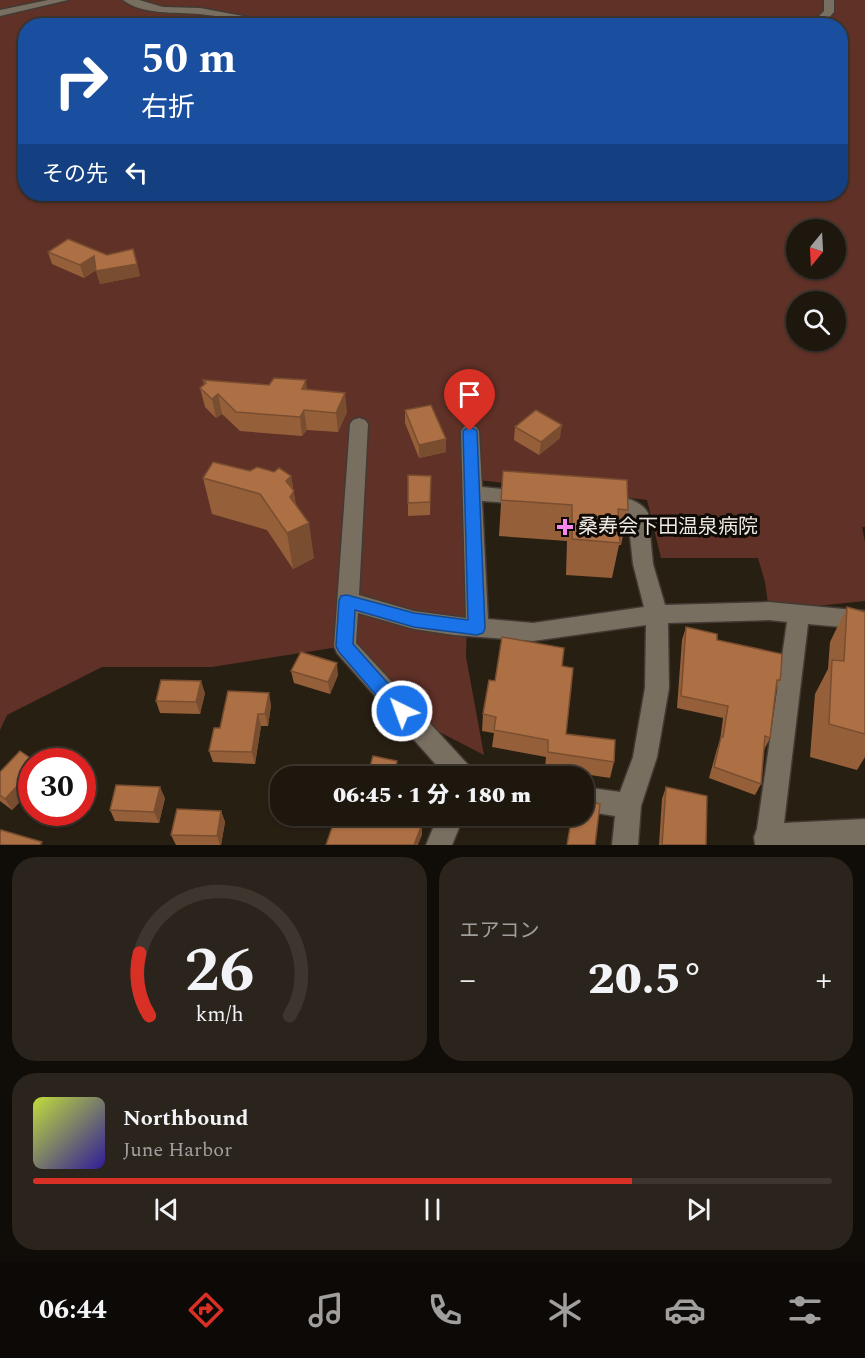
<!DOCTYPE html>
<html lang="ja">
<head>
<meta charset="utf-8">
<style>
	:root { --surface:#1e170e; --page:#2b241c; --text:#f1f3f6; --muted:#a19f9e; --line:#3c362e; --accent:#d93025 }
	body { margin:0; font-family:Spectral,"Noto Sans JP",serif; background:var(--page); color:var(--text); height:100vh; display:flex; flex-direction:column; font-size:22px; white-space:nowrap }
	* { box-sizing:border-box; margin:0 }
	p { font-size:20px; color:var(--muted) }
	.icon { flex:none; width:33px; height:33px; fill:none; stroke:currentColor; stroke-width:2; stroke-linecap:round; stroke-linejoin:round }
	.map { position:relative; height:845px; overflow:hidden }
	.panel { display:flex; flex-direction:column; gap:12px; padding:12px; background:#100d08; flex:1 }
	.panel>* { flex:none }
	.banner { position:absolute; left:18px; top:18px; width:830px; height:183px; border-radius:24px; box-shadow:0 2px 4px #0004,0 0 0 2px var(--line); background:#1a4fa0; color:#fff; overflow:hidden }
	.needle { width:39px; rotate:198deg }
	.fabs { position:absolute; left:786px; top:219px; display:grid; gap:12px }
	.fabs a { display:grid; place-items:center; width:60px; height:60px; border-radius:50%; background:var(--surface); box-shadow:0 2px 4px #0004,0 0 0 2px var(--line); font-size:30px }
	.speed { position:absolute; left:18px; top:748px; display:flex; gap:12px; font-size:30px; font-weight:700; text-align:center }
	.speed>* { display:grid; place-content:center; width:78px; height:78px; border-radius:50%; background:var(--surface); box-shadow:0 2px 4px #0004,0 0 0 2px var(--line); line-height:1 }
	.speed .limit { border:9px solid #d22; background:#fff; color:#111 }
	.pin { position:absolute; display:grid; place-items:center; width:51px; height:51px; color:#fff; margin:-62px -26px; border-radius:50% 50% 50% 0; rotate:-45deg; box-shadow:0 0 6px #0007 }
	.pin .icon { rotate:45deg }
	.me { position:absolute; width:66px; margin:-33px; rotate:318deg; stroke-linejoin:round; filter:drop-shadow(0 0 4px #0008) }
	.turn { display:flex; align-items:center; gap:21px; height:126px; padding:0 24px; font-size:27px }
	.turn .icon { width:78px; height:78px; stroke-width:2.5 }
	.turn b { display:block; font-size:42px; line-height:51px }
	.then { display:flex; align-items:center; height:57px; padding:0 24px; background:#0003; gap:12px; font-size:22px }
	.big { font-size:45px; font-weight:800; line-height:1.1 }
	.panel .widget { flex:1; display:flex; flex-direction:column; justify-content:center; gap:9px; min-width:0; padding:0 21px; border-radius:24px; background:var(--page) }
	.panel .dial { align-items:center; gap:0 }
	.dial svg { height:156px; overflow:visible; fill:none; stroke:var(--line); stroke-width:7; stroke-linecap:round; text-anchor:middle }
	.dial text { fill:var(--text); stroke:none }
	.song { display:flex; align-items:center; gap:18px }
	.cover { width:72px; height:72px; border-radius:9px; background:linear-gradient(135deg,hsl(70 70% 55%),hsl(250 70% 35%)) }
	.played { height:6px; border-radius:3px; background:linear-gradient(90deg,var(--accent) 75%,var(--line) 75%) }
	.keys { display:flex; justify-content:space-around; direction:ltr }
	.heat { display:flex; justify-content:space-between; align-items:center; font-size:33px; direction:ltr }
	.panel .tiles { flex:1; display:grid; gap:12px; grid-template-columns:1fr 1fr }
	.widget:last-child { grid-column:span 2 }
	.trip { position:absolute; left:270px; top:766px; width:324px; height:60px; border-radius:24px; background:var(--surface); box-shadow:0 2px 4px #0004,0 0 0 2px var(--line); font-weight:800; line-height:60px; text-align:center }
	.menu { display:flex; height:96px; justify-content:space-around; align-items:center; background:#0c0906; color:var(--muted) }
	.menu .icon { width:42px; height:42px }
	.menu .current { color:var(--accent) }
	.menu b { font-size:27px; color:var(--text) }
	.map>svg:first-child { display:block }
	.green { fill:#603127; fill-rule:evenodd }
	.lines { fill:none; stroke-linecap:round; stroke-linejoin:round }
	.minor-casing { stroke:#423a33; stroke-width:3 }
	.minor { fill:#796f61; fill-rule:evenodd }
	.wall { fill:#955f3a }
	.shaded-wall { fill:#794e30 }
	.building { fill:#ad6f44; stroke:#794e30; stroke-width:1.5 }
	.route { fill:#1a73e8; stroke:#114b97; stroke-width:1.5 }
	.poi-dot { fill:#f688ec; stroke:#0e0a05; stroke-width:2 }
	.labels { text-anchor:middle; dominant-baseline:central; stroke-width:6; stroke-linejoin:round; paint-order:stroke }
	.poi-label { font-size:20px; fill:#eee8e0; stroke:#0e0a05; text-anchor:start }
</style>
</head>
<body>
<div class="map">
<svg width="865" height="845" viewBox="0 0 865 845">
	<rect width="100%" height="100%" fill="#281f13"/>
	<path class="green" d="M0,0H865V527H862L865,542V601L769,611L765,582L758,558H661L647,500L471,479L466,657L484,755L424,724L345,646L212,667H102L7,715L0,730ZM26,26H840V194H26ZM796,230H836V268H796ZM796,302H836V340H796Z"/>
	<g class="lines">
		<defs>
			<g id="minor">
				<path d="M48,0H68L0,16V10Z"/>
				<path d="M123,0H139L163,7L200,8L296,26C263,26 232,17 199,14C176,12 142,15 123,0Z"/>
				<path d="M824,0H834V12L821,26H809L824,11Z"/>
				<path d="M696,18L741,23L746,26H654Z"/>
				<path d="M359,418L365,420L368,424L359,595L414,611L466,618L461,431L464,427L470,425L476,427L479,431L482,487L531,492L534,497L531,502L524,504L482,501L488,619L533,623L644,607L633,564L628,517L618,511L599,508L596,503L599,498C614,493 640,498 648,513L653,564L665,605L769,602L865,611V629L808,624L784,823L865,819V845H755L754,837L757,829L787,622L769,620L668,623L669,688L657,757L641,806L638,845H612L615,816L584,811V787L620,792L633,757L645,688L646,625L533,641L454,635L414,629L358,613L356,643L472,769L475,777H447L337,653L334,646L350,424L353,420Z"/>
				<path d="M438,816H464L452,845H426Z"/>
			</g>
		</defs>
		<use href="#minor" class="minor-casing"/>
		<use href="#minor" class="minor"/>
	</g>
	<g class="wall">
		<path d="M133,249L140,276L100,284L96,270L84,278L52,264L48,252L107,255Z"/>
		<path d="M203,380L307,389L347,412L338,432L307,430L302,436L240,431L222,414L216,418L205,407L200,388L204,385Z"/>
		<path d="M405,410L446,439V452L419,458L405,423Z"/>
		<path d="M515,427L560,438L539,455L514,440Z"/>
		<path d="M503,471L628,510L621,545H619L612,578L566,575L567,541L499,536Z"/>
		<path d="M408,475L431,476L430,515L408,516Z"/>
		<path d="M291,476L296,505L314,558L293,569L267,530L212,514L203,478Z"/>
		<path d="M847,607L865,612V757L857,770L810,757L815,694L828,669L830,642Z"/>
		<path d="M686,627L717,640L780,680L776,690L770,738L764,750L761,784L755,795L709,778L717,749L720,741L723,718L677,708L682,640Z"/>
		<path d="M562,666L566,734L614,762L610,778L545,768L546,757L492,747L494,733L482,731L483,714L495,681Z"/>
		<path d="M291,671L338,675L330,694L294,683Z"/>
		<path d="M205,693L200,714L160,713L156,701Z"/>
		<path d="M271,705L268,726H261L255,764L213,762L209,751L220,728Z"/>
		<path d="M32,762V797L27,794L12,810L0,801V772Z"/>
		<path d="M666,787L706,845H659L662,799Z"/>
		<path d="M165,798L159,823L115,821L110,810Z"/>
		<path d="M221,811L225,822L221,845H176L171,835Z"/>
	</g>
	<g class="shaded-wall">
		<path d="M94,256L97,269L84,278L80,265Z"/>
		<path d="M137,264L140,276L100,284L96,271Z"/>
		<path d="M306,380L308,399L302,389Z"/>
		<path d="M345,393L347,412L338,432L336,413Z"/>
		<path d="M218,394L222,414L216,418L212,399Z"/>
		<path d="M304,410L307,430L302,436L300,417Z"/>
		<path d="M562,425L560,438L539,455L541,442Z"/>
		<path d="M446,439V452L419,458V445Z"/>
		<path d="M291,476L299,527L309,523L314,558L293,569L287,533L286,481Z"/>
		<path d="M337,663L338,675L330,694L328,682Z"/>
		<path d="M201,681L205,693L200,714L196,702Z"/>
		<path d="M269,693L271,705L268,726L265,714Z"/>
		<path d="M258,714L261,726L255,764L252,752Z"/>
		<path d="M397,761L398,772L397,777H393Z"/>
		<path d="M82,769L87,779L82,784Z"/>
		<path d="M20,783L27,794L12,810L5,799Z"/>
		<path d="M160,787L165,798L159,823L154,812Z"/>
		<path d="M221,811L225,822L221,845H220L217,836Z"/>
		<path d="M384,816H387L383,836L382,825Z"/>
		<path d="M422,824V835L418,845H414Z"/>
	</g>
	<g class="building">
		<path d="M68,239L107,255L133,249L137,264L96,271L94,256L80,265L48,252Z"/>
		<path d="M274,378L306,380L302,389L345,393L336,413L304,410L300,417L236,412L218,394L212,399L200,388L206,383L203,380L269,385Z"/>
		<path d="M431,405L446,439L419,445L405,410Z"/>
		<path d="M536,410L562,425L541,442L515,427Z"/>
		<path d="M213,462L250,471L257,467L274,472L279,468L291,476L286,481L294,491L290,497L309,523L287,533L260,494L203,478Z"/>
		<path d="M503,471L627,480L628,510L618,509L620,543L572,539V505L501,500Z"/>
		<path d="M408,475L431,476L430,502L408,503Z"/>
		<path d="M847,607L865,612V734L829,724L832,660L844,661Z"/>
		<path d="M686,627L717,634V640L782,654L781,672L780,680H777L770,738L765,736L761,784L714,767L721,737H723L728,706L681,696Z"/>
		<path d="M502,637L564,648L562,666L573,668L566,734L615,740L614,762L548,752V740L494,730L496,717L483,714L489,680L495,681Z"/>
		<path d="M301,652L337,663L328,682L291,671Z"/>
		<path d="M161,680L201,681L196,702L156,701Z"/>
		<path d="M228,691L269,693L265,714H258L252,752L209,751L214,728H220Z"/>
		<path d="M20,751L36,762H32V791L20,783L5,799L0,795V772Z"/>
		<path d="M64,755L74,762H57Z"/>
		<path d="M373,756L397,761L393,777H367Z"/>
		<path d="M116,785L160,787L154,812L110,810Z"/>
		<path d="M666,787L707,796L706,845H662Z"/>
		<path d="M584,800L600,804L595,845H567L572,816H584Z"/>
		<path d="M177,809L221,811L217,836L171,835Z"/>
		<path d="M336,816H384L382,825L422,824L414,845H326Z"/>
		<path d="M1,830L42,842L40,845H0V833Z"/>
	</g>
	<path class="route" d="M470,426L477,431L485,628L483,633L477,635L414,627L355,610L353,644L408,706L410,711L408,717L402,719L395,717L339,652L336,646L339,601L341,596L347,595L414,613L468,620L463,431Z"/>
	<path class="poi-dot" d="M562 518h6v6h6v6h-6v6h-6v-6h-6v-6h6z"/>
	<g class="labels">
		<g class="poi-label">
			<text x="578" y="527">桑寿会下田温泉病院</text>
		</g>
	</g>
</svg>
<div class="fabs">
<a><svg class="needle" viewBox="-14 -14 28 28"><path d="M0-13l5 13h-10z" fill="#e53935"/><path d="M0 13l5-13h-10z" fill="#a19f9e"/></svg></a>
<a><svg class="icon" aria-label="search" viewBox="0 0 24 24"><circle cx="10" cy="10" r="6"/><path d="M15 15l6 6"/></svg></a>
</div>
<div class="speed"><div class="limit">30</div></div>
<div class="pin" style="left:470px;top:431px;background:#d93025"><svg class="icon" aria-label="arrive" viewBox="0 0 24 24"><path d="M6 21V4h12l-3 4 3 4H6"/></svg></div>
<svg class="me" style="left:402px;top:711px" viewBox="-20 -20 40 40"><circle r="17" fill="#1a73e8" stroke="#fff" stroke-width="3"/><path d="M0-11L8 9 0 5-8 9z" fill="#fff"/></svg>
<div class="trip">06:45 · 1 分 · 180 m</div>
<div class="banner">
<div class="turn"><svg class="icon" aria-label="right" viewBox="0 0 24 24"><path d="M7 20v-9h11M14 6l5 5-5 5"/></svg><div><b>50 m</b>右折</div></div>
<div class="then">その先<svg class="icon" aria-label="left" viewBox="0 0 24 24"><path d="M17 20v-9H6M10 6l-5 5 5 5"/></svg></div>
</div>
</div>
<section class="panel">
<div class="tiles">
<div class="widget dial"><svg viewBox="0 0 100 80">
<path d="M14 69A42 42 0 1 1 86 69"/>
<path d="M14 69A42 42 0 0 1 9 37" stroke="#d93025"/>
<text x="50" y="56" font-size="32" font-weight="700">26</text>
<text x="50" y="72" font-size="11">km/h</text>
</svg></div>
<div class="widget"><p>エアコン</p>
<div class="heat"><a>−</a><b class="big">20.5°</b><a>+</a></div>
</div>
<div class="widget">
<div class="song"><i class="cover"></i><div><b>Northbound</b><p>June Harbor</p></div></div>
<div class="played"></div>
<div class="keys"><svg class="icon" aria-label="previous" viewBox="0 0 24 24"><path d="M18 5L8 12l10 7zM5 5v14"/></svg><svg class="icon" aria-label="pause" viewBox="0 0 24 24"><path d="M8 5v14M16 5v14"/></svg><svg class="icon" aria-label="next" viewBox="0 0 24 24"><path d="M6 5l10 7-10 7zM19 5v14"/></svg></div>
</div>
</div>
</section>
<nav class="menu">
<b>06:44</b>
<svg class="icon current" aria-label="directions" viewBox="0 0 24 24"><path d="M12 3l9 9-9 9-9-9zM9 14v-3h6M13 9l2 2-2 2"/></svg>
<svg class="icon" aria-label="music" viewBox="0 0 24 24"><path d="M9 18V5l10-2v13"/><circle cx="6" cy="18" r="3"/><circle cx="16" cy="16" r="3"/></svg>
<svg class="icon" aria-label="phone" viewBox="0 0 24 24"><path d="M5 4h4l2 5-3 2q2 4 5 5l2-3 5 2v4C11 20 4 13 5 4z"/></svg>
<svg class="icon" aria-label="climate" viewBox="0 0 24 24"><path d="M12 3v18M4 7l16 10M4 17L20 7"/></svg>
<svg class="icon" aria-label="car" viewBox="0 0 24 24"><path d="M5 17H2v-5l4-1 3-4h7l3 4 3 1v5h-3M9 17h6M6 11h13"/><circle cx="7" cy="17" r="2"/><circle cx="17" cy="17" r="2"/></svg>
<svg class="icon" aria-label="filters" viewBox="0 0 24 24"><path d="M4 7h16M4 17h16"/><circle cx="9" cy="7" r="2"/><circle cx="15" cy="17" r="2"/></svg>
</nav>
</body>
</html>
